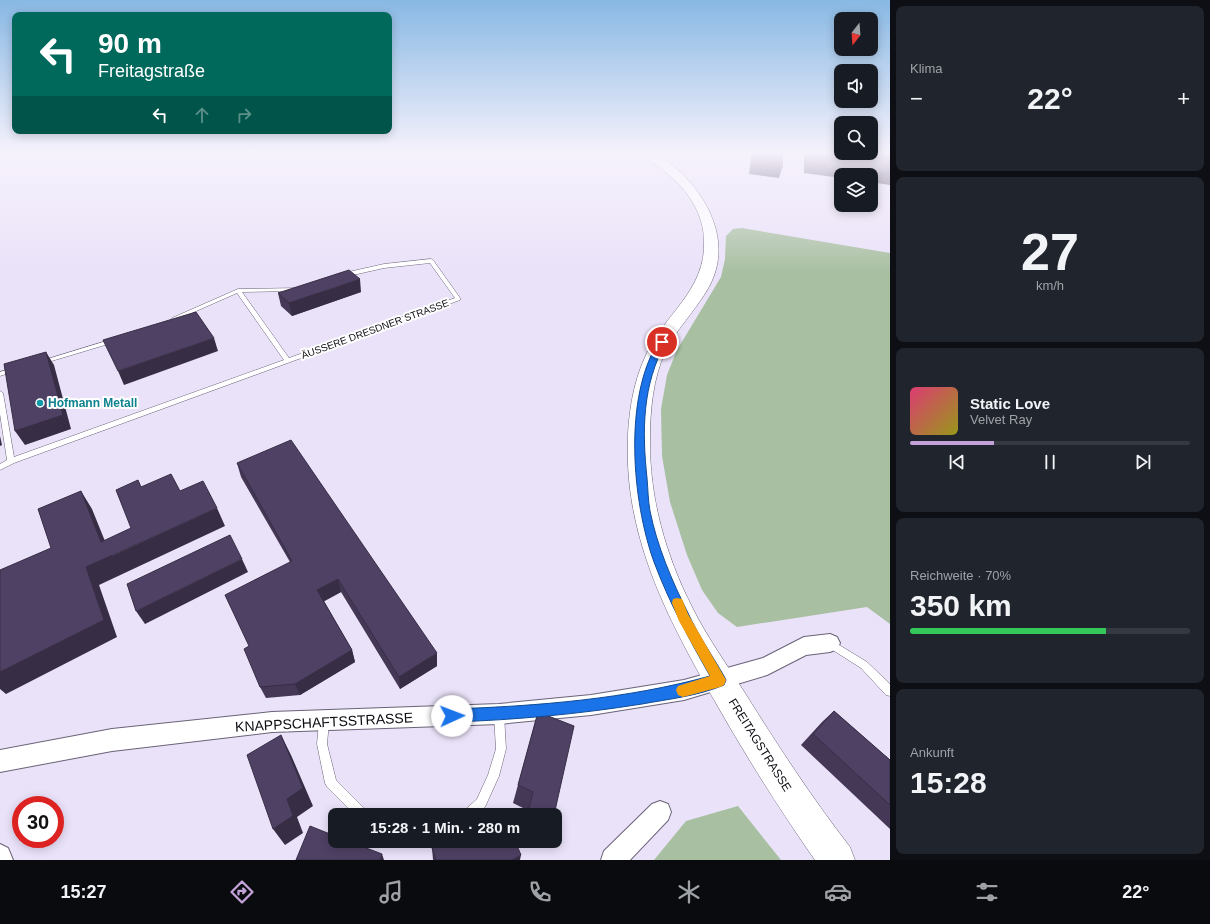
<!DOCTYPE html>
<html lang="de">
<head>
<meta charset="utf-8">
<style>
	:root { --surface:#171b24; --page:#20242c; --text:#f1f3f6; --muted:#9ea1a6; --line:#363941; --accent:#c2a2d8 }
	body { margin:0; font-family:Arial,sans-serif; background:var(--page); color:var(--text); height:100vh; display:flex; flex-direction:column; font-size:15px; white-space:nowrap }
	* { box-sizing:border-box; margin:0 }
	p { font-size:13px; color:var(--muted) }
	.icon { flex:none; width:22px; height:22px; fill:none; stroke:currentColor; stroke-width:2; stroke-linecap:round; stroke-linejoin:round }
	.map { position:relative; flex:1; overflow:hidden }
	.details { display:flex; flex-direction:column; gap:6px; padding:6px; background:#0d0f14; width:320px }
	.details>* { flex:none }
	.hud { position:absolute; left:12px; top:12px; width:380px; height:122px; border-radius:8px; box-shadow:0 2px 10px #0003; background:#00695c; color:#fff; overflow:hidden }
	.needle { width:26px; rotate:197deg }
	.buttons { position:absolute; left:834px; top:12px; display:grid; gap:8px }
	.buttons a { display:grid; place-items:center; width:44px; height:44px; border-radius:8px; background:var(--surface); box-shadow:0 2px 10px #0003; font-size:20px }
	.speed { position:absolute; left:12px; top:796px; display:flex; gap:8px; font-size:20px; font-weight:700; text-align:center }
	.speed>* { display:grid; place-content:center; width:52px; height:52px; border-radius:50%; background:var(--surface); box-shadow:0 2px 10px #0003; line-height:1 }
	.speed .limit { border:6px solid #d22; background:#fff; color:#111 }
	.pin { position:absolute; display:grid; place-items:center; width:34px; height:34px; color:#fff; margin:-17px; border:2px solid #fff; border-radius:50%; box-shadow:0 1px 4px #0007 }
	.me { position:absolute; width:44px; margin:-22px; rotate:88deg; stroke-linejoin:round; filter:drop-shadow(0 0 3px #0008) }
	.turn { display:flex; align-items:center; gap:14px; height:84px; padding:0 20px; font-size:18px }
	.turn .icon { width:52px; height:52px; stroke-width:2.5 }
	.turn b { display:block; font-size:28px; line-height:34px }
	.lanes { display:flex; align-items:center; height:38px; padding:0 20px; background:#0003; justify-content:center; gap:20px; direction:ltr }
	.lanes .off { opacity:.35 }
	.big { font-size:30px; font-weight:700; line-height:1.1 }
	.details .tile { flex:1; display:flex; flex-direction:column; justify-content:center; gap:6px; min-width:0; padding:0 14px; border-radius:8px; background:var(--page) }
	.details .dial { align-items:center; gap:0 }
	.dial b { font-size:52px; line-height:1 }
	.song { display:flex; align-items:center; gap:12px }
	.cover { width:48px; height:48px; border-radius:6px; background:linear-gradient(135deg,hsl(340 70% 55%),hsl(60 70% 35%)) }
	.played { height:4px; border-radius:2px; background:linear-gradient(90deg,var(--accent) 30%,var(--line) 30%) }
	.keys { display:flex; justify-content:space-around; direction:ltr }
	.heat { display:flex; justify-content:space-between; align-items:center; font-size:22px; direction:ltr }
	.charge { height:6px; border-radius:3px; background:linear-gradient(90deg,#34c759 70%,var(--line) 0) }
	.trip { position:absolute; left:328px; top:808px; width:234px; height:40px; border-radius:8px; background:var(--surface); box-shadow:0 2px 10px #0003; font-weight:700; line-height:40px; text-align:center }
	.tab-bar { display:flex; height:64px; justify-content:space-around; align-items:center; background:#090b0e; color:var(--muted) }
	.tab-bar .icon { width:28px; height:28px }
	.tab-bar .current { color:var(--accent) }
	.tab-bar b { font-size:18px; color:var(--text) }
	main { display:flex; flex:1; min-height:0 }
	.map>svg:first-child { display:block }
	.green { fill:#a8bfa1 }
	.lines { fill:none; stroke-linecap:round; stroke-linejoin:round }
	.service-casing { stroke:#6a6277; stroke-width:1 }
	.minor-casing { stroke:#6a6277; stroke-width:2 }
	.primary-casing { stroke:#6a6277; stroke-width:1 }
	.service { fill:#fff; fill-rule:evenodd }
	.minor { fill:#fff; fill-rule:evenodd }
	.primary { fill:#fff; fill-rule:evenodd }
	.wall { fill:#443856 }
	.shaded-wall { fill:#372e46 }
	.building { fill:#4f4164; stroke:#372e46 }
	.route { fill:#1a73e8; stroke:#114b97 }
	.slow { fill:#f59e0b }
	.culture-dot { fill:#0f9aa8; stroke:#fff; stroke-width:1.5 }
	.labels { text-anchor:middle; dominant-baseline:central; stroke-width:4; stroke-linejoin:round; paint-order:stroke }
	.far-street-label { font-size:10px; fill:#0f0d14; stroke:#fff }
	.culture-label { font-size:12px; font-weight:bold; fill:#0d838f; stroke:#fff; text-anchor:start }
	.street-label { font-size:12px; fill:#0f0d14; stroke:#fff }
	.near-street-label { font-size:14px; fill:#0f0d14; stroke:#fff }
</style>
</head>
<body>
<main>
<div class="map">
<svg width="890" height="860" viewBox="0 0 890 860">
	<rect width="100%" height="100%" fill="#eae2f9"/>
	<g class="green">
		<path d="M742,228L890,253V624L867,607L737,627L718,613L702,590L687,555L670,502L662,456L661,409L667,375L677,350L721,277L725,259L726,236L733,229Z"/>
		<path d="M738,806L781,860H654L686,821Z"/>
	</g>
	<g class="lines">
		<defs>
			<g id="service">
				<path d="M431,259L433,260L460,298V300L14,463L0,470V464L7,460L0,414V391L3,393L14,457L284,360L237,293L176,320H172V318L238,289L301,288L302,289L299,291L242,292L289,358L455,298L430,263L384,268L344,277L341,275L344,273L384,264Z"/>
				<path d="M113,339L116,341L115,342L45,363H41L40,362L41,361Z"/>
				<path d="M13,368L15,369L16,370L15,371L0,376V372Z"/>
				<path d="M831,640L867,662L890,684V696L886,695L861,668L828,647L826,644L828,641Z"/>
				<path d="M499,710L503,711L504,715L506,749L499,776L485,807L476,815H462L464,811L477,799L488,775L496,749L494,715L495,711Z"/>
				<path d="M324,717L328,718L329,722L327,744L336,780L367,811L369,815H355L327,787L325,783L317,744L319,722L320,718Z"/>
			</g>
			<g id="minor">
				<path d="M830,634L837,637L840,643L837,649L830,652L806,655L767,675L684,700L591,715L499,724L272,732L112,751L0,772V750L112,729L272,712L499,704L591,695L684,680L763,658L804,637Z"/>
				<path d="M660,801L668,804L671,812L668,820L630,860H601L604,851L652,804Z"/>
				<path d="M0,844L8,848L13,860H0Z"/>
			</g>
			<path id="primary" d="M639,152C642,152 647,152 651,152C662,154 682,173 689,181C717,213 730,254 706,292C693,313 676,330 665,352C653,379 650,410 650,439C649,497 666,556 692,607C707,637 727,665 745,693C778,746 812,798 850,847L855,860H815L810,853C777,805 746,756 717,705C678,637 640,568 630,489C625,446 627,395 646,355C664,314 706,291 704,241C704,228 700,215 693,203C684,187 670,175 655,164C649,160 643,157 639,152Z"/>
		</defs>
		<use href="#service" class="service-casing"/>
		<use href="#minor" class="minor-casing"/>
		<use href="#primary" class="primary-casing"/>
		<use href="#service" class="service"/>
		<use href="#minor" class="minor"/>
		<use href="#primary" class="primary"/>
	</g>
	<g class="wall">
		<path d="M752,152H783L782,168L779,178L749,174Z"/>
		<path d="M794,152H890V185L871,182V175H841V178L804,173V154Z"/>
		<path d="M361,292L292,316L281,306L278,293Z"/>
		<path d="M237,463L437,666L400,689L341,592L324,601L352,650L355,662L300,695L266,698L260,687L249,646L290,562L241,477Z"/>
		<path d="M834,711L890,760V829L801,745L822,722Z"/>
		<path d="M538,712L554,815H526L527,810L513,803Z"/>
		<path d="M432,848L520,860H433Z"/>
	</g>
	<g class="shaded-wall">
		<path d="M360,279L361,292L292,316L289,303Z"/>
		<path d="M214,338L218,351L124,385L118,371Z"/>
		<path d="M46,352L54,365L71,429L25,445L15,431Z"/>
		<path d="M0,436L2,445L0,446Z"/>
		<path d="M81,491L92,509L111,556L217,508L225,526L99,585L117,637L6,694L0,689V672L86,567Z"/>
		<path d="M242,559L248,572L145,624L136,611Z"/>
		<path d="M338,579L341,592L321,603L317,590Z"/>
		<path d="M352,650L355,662L300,695L295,684Z"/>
		<path d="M437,653V666L400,689L399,677Z"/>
		<path d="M281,735L291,755L313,806L297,817L303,833L285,845L273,829L287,799Z"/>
		<path d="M382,854L384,860H380Z"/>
		<path d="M521,855L520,860H512Z"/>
	</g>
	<g class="building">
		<path d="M754,152H783L782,168L753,164Z"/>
		<path d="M808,152H841V153L890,152V174L808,163Z"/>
		<path d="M349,270L360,279L289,303L278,293Z"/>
		<path d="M196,312L214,338L118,371L103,340Z"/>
		<path d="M46,352L63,415L15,431L4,364Z"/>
		<path d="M291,440L437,653L399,677L338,579L317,590L352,650L295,684L260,687L244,649L249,646L225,595L292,561L237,463Z"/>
		<path d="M171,474L180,491L203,481L217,508L86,567L104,620L0,672V570L51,548L38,509L81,491L101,542L131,528L116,490L138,480L141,487Z"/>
		<path d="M230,535L242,559L136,611L127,584Z"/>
		<path d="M834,711L890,760V805L813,734Z"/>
		<path d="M538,712L574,726L554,815H546L529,808L533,792L518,785Z"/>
		<path d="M281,735L303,788L287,799L293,816L273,829L247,755Z"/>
		<path d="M310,826L335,836V841H348L382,854L380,860H296Z"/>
		<path d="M446,841H515L521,855L512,860H436L432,848Z"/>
	</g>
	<linearGradient id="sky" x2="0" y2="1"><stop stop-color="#88b8e4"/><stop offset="0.56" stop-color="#f6f2fc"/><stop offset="1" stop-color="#f6f2fc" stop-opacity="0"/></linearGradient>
	<rect width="890" height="273" fill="url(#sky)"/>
	<path class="route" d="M662,340L666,342C642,385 642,431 647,478C648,489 648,500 650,511C657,546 672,581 688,613C698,635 712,655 724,676L726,680L724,685C698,696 669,699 642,704C579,714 515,720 452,722L447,720L445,716L447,711L452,709C538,706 627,699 710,676C689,639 669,602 654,562C632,501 623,397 659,341Z"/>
	<path class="slow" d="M677,598L682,599L688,614L726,680L724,685L720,687L683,697L678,695L676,690L678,686L710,676L679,621L672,603L673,599Z"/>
	<circle class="culture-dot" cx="40" cy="403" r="4"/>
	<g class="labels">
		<g class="far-street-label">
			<text transform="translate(375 329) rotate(-20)">ÄUSSERE DRESDNER STRASSE</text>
		</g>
		<g class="culture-label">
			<text x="48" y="403">Hofmann Metall</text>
		</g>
		<g class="street-label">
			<text transform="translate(760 745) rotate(58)">FREITAGSTRASSE</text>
		</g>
		<g class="near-street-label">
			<text transform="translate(324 722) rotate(-3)">KNAPPSCHAFTSSTRASSE</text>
		</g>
	</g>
</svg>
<div class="buttons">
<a><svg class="needle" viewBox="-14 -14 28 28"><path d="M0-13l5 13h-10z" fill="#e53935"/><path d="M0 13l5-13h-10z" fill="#9ea1a6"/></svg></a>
<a><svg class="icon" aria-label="sound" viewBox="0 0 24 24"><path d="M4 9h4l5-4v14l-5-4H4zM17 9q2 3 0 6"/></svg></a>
<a><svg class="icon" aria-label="search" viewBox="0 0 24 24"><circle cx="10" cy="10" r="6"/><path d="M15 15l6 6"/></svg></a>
<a><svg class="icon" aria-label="layers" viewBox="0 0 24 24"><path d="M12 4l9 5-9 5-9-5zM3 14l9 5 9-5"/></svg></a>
</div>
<div class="speed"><div class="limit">30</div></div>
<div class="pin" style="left:662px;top:342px;background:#d93025"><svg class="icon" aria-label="arrive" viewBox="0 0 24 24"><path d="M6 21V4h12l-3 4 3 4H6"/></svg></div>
<svg class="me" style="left:452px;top:716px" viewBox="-20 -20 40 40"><circle r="19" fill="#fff"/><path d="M0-13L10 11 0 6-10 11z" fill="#1a73e8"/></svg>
<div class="trip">15:28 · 1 Min. · 280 m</div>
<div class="hud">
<div class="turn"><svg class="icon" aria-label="left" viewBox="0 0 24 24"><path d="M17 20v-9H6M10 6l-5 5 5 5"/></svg><div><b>90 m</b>Freitagstraße</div></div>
<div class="lanes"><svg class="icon" aria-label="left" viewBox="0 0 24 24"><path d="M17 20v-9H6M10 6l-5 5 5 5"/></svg><svg class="icon off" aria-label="ahead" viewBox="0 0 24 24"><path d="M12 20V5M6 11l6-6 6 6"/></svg><svg class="icon off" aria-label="right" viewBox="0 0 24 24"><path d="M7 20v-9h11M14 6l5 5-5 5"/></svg></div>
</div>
</div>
<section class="details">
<div class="tile"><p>Klima</p>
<div class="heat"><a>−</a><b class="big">22°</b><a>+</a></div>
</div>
<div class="tile dial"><b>27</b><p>km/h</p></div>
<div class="tile">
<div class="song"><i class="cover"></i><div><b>Static Love</b><p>Velvet Ray</p></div></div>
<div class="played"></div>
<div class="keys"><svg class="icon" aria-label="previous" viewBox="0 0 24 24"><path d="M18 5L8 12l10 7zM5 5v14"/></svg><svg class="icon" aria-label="pause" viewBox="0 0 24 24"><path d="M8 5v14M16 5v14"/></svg><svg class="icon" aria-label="next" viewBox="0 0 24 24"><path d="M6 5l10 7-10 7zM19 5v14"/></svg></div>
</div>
<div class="tile"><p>Reichweite · 70%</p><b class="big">350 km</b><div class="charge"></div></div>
<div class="tile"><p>Ankunft</p><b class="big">15:28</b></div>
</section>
</main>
<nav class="tab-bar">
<b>15:27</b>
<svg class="icon current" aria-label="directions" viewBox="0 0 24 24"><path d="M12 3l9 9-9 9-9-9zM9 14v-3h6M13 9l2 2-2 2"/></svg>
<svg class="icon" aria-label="music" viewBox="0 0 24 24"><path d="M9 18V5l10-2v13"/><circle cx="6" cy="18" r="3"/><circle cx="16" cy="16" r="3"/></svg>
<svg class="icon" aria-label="phone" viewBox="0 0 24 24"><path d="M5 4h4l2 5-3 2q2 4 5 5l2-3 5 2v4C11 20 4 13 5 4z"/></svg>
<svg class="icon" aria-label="climate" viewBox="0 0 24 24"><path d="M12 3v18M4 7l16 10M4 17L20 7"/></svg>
<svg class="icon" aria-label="car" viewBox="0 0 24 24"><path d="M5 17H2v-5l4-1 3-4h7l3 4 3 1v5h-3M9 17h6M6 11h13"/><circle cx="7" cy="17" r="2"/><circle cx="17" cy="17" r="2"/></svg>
<svg class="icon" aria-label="filters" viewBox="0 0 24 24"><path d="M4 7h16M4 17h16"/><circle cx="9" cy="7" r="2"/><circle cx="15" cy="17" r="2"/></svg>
<b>22°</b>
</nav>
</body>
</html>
